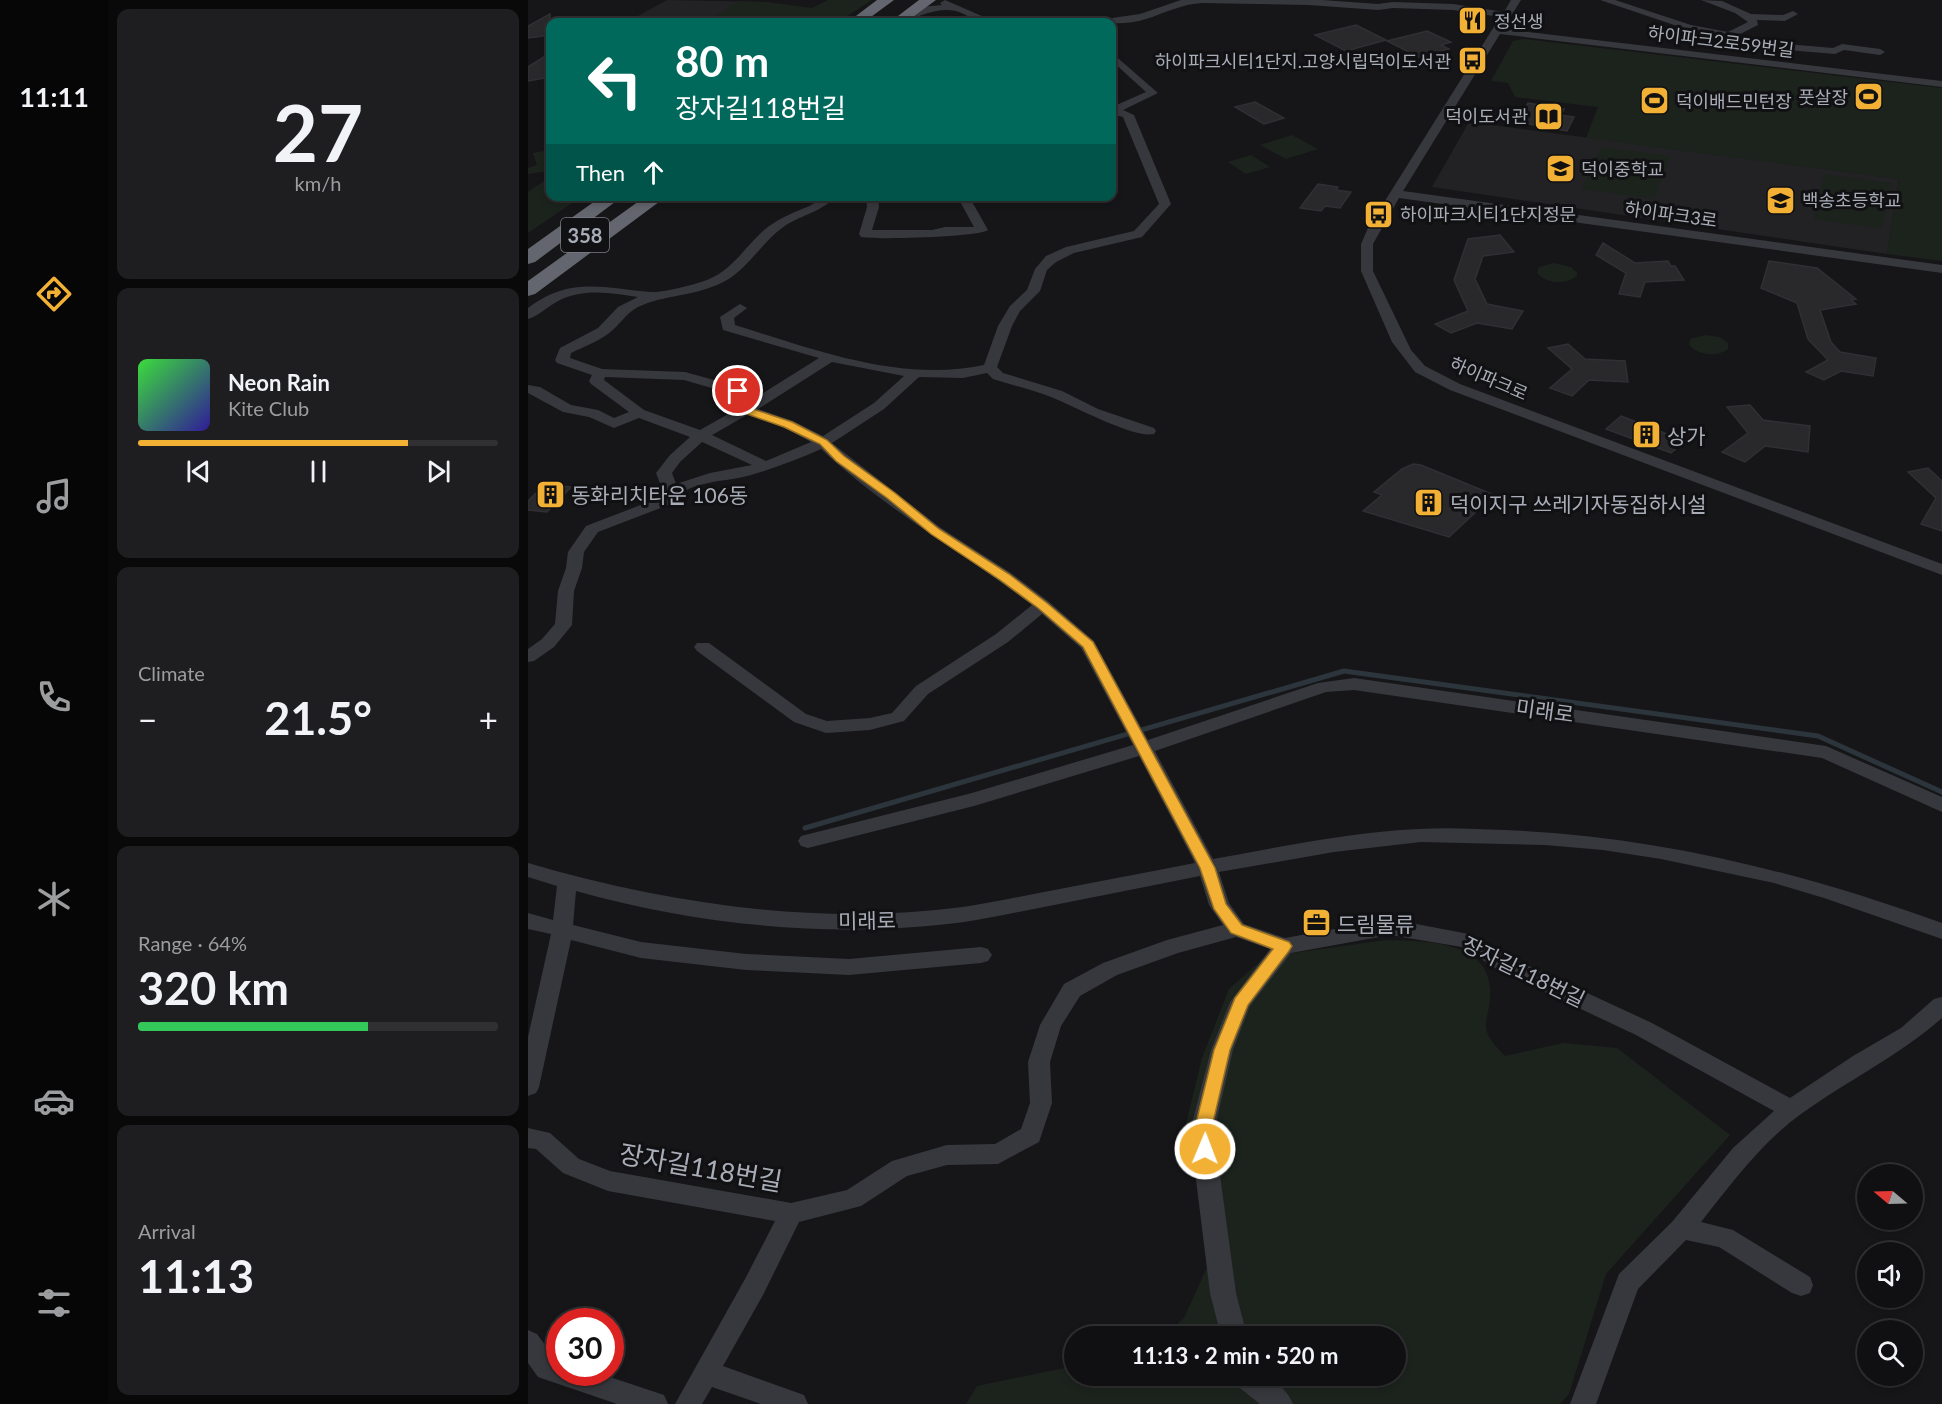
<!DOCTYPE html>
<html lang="en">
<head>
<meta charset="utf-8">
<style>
	:root { --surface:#101012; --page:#1e1e20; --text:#f1f3f6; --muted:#9c9d9f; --line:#303032; --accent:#f2b134 }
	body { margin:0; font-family:Lato,"Noto Sans KR",sans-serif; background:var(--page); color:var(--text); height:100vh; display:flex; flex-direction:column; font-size:22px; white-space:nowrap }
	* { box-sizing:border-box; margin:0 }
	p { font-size:20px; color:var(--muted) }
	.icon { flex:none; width:33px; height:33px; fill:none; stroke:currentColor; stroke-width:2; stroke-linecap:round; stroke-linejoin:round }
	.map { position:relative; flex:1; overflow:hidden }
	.panel { display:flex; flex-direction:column; gap:9px; padding:9px; background:#09090a; width:420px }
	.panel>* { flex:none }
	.guide { position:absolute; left:18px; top:18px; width:570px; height:183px; border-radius:12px; box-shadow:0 3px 9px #0003,0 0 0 2px var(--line); background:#00695c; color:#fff; overflow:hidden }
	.needle { width:39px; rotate:289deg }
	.tools { position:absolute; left:1329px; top:1164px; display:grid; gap:12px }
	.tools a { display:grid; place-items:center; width:66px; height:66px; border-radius:50%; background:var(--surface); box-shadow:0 3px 9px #0003,0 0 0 2px var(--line); font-size:30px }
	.speed { position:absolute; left:18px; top:1308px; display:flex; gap:12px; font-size:30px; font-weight:700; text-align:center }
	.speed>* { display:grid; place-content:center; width:78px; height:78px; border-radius:50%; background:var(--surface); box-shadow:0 3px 9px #0003,0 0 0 2px var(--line); line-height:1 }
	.speed .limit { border:9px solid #d22; background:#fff; color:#111 }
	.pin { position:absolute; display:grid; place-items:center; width:51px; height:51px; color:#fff; margin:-26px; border:3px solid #fff; border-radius:50%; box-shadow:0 2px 6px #0007 }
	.me { position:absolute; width:66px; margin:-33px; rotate:1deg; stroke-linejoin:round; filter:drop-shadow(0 0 4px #0008) }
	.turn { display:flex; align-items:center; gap:21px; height:126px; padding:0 30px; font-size:27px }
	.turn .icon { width:78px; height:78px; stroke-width:2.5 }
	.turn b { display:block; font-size:42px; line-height:51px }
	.then { display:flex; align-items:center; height:57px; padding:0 30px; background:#0003; gap:12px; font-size:22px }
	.big { font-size:45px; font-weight:700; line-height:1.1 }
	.panel .card { flex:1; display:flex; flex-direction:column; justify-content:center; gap:9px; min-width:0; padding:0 21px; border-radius:12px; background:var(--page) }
	.panel .dial { align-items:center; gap:0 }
	.dial b { font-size:78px; line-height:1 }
	.song { display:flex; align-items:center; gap:18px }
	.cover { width:72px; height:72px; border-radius:9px; background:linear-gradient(135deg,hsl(120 70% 55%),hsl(250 70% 35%)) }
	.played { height:6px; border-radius:3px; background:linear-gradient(90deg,var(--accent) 75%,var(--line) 75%) }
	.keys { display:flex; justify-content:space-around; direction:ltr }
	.heat { display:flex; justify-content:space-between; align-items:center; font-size:33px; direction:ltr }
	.charge { height:9px; border-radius:4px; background:linear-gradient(90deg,#34c759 64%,var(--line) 0) }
	.trip { position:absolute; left:536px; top:1326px; width:342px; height:60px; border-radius:30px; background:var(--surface); box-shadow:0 3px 9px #0003,0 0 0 2px var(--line); font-weight:700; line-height:60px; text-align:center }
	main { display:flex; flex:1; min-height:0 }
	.tab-bar { display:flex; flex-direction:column; width:108px; justify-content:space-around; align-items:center; background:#060607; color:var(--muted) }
	.tab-bar .icon { width:42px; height:42px }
	.tab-bar .current { color:var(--accent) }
	.tab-bar b { font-size:27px; color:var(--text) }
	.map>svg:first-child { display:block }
	.built { fill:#222225 }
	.green { fill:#1c231d }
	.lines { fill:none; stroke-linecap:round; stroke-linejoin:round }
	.stream { stroke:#2c353c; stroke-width:5 }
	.building { fill:#29292c; stroke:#303034; stroke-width:1.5 }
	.minor { fill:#37383d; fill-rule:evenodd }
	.highway { fill:#63666e; fill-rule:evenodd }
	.route { fill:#f2b134; stroke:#9d7322; stroke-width:1.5 }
	.labels { text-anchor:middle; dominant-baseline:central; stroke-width:6; stroke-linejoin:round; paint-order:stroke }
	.far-poi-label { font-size:18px; fill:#a8adb8; stroke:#111113; text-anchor:start }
	.far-street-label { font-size:18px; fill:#a8adb8; stroke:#111113 }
	.shield { fill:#111113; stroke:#7b7e86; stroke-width:1.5 }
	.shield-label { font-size:20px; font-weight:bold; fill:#a8adb8 }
	.poi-label { font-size:21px; fill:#a8adb8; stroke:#111113; text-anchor:start }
	.street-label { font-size:21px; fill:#a8adb8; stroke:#111113 }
	.near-street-label { font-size:26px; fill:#a8adb8; stroke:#111113 }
</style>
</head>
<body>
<main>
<nav class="tab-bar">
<b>11:11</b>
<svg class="icon current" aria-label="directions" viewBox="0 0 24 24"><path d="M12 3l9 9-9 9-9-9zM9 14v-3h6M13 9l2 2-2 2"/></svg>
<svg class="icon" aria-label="music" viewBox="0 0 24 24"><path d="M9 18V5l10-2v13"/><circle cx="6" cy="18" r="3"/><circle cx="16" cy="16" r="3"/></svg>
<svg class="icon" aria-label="phone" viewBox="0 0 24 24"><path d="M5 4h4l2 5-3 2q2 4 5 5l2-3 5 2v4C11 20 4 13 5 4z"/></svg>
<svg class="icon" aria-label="climate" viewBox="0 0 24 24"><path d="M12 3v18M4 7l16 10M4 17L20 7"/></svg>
<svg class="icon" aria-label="car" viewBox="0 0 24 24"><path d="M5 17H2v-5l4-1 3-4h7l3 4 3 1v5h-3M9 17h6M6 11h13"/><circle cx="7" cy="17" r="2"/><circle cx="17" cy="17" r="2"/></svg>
<svg class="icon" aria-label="filters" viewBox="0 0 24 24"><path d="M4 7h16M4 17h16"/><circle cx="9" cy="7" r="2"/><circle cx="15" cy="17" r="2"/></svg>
</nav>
<section class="panel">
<div class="card dial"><b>27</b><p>km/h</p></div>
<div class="card">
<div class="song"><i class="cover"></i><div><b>Neon Rain</b><p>Kite Club</p></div></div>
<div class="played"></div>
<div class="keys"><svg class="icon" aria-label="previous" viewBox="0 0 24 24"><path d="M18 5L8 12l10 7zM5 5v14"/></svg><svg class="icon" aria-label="pause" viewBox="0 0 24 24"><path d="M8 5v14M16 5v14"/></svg><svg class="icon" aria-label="next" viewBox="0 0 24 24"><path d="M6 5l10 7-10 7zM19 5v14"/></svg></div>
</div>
<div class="card"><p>Climate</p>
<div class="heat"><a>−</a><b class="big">21.5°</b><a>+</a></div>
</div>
<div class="card"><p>Range · 64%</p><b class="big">320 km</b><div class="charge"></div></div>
<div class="card"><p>Arrival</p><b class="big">11:13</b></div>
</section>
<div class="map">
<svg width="1414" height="1404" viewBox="0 0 1414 1404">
	<rect width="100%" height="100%" fill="#161618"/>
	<g class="built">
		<path d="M139,0L239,2L262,22H99Z"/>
		<path d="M941,122L1371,179L1359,254L904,187Z"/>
	</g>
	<g class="green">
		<path d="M300,0H344L310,22H177L212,1L239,2L284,8Z"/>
		<path d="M995,39L1414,88V261L1359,254L1371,179L1058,138L1070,107L987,97L980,83L963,81L985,41Z"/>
		<path d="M764,135L790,149L758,159L732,145Z"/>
		<path d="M1074,147L1142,156L1126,199L1053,189Z"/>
		<path d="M22,150V171L0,174V168L9,165L5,153Z"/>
		<path d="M723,155L742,167L718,174L700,162Z"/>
		<path d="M1296,174L1365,183L1354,229L1286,219Z"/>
		<path d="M22,177V196L53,197L0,233V192Z"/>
		<path d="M1026,263L1043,267L1049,273V276C1037,285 1019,284 1009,273L1011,267Z"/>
		<path d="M1178,335L1191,337L1200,343V349C1188,358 1171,355 1161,345L1162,339Z"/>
		<path d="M858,940C894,941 961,940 962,990C963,1026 945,1023 977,1056L1035,1043L1089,1048L1202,1135L1078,1274L1041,1394L1032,1404H438L449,1386L546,1366V1376H867V1336H636L656,1318L680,1265L673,1197L655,1136L674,1058L701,989L737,957Z"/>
	</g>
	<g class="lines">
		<path class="stream" d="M277,828L816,671L1290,736L1414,792"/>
	</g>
	<g class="building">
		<path d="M22,14V35L0,38V26Z"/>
		<path d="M828,25L858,40L818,51L787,35Z"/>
		<path d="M899,31L923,42L913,45L921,49L891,57L859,41Z"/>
		<path d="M22,53V77L0,81V67Z"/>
		<path d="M727,102L756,118L736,124L707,107Z"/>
		<path d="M1000,103L1036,109L1033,115L1046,117L1039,131L989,122Z"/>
		<path d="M790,184L810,187L808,190L823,192L812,208L797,206L793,211L772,208Z"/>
		<path d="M972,235L986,252L955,256L947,279L959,304L995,311L984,329L949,323L923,333L907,324L940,311L926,280L940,239Z"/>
		<path d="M1075,243L1107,263L1140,261L1143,266H1147L1156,280L1117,282L1112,297L1091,294L1098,273L1068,255Z"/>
		<path d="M1241,261L1289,268L1328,299L1323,300L1328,304L1292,310L1303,342L1312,352L1348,358L1345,376L1313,371L1296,380L1278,372L1300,360L1280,339L1269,303L1233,288Z"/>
		<path d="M1040,344L1057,359L1097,361L1100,382L1061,380L1044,396L1022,388L1044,369L1020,348Z"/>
		<path d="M1222,405L1235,420L1282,426L1280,452L1237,446L1217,462L1194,452L1220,433L1199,407Z"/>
		<path d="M1093,416L1157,441L1143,453L1078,429Z"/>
		<path d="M885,464L893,465L966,495L921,537L835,511L854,495L846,492L874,469Z"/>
		<path d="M1400,468L1414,481V531L1393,524L1408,498L1380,472Z"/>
		<path d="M17,484L43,487L19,512L0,510V501Z"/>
	</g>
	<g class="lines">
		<g class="minor">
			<path d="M417,0L463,20L464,22C449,24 441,15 428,11C409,7 393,16 376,21L371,18L393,7L414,5L412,3Z"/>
			<path d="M653,0H794L850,4L865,2L925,4L976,12L983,0H993L975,29L1414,81V87L972,34L875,191L1414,265V273L871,198L845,244V271L883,350L897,366L932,384L1414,564V575L922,390L887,372L864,342L833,271V244L840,228L972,17L925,10L865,8L850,10L781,5L674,3C654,4 637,13 618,19C603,24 586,24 572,22L577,19L612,14Z"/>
			<path d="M1072,0H1087L1163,25L1200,32L1220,22L1207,13L1173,0L1194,1L1223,14L1255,15L1265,11L1270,14L1257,21L1229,20L1230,25L1210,35L1248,43L1305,48L1314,44L1352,49L1357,52L1352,55L1316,50L1307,54L1248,49L1161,30Z"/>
			<path d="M584,53L630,93L595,110L606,115L643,204L614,237L546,253L528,262L519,270L512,291L492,311L484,326L469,367L475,373L534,391L570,409L626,428L628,431L626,434C606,439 544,405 523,397C504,390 484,385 465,379L459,373L435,378L391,377L356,409L304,443L413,528L483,573L520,601L566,641L620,740L790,683L826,678L1298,746L1414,797V812L1294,758L826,690L798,692L627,751L685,859C753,847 822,832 891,829C920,827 949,829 977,830C1129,836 1272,872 1414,923V939L1296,898L1246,883L1133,859L1075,850L1017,845L893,842L806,852L691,872L701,903L716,924L757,938L862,919L946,935L986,959L1124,1023L1262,1098L1325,1056L1373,1028L1406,999L1414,997V1018C1372,1055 1319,1081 1273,1114C1233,1143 1203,1184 1173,1222L1205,1230L1282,1277L1285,1285L1282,1293L1273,1296L1264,1293L1191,1247L1158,1240L1110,1289L1068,1404H1042L1091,1274L1144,1222L1205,1148L1246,1111L1108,1035L972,971L934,947L862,935L763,953L722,1006L705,1050L686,1131L708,1293L719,1336H693L682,1293L662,1131L683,1050L702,1002L742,949L708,937L650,953L589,975L552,996L533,1026L522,1062L524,1103L511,1142L470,1164L419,1165L379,1176L333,1206L271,1222L235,1295L195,1366L276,1395L280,1404H233L184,1387L174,1404H147L217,1279L247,1221L80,1191L35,1173L8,1149L0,1148V1128L22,1133L51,1159L82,1171L263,1203L319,1190L364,1161L419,1145L467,1144L493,1129L502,1103L500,1062L512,1025L536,984L575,963L639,940L695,925L681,905L672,876C620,886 568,897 516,907C489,912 463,918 436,922C308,939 172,926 48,891L45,925L113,942L218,954L321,959L453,947L460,949L464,955L460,961L453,963L321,975L218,970L113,958L43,940L11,1087L8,1093L0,1096V1037L23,934L0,929V913L25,920L29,886L0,877V863C141,904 288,926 435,907C462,903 489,897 516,892C566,882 617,873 667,863L611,756L446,806L280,848L273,846L270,841L273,836L444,793L605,745L553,648L514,614L480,642L400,694L376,721L342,730L298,733L266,722L169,651L166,647L169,643H181L278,714L299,721L342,718L364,713L388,686L468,634L504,605C434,552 357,509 293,449C271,459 247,468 223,475C197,483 159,479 143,504L70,532L56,552L54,568L46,591L44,625L26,647L6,661L0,662V649L14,639L27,624L30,591L38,568L40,552L58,526L131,498L135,491L128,473L142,455L162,437L111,418L86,428L61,417L35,412L0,393V385L12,387L43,405L70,410L86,418L101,412L63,384L61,381L64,375L29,363L27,360L32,348L70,328L90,307L110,297C85,293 56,288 32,300C21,305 11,316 0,319V308C42,276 75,288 123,292C134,293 170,284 181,279C205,269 217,247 235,231C249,219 262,214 279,207C294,201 287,196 308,196C293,213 271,215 254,228C230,246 217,274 189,285C164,296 135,295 110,307C97,314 91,326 80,334C69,342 55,347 43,353L42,358L74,369L157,372L215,388L221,402L291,358L195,330L192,317L212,304L219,308L206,318L207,325C285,349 373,383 456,365L470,326L482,306L499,290L507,269L518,256L538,247L606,231L631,204L595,117L584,114V107L618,92L584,61ZM304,362L376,376L346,403L295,436L265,421L230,409ZM77,377L156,380L204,394L209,409L172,430L116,410L76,380ZM219,415L255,427L283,442L238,461L184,435ZM174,442L224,465L182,473L148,484L144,473L152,462Z"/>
			<path d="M338,196H350L351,207L344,230H404L417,227H446L429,196H452L443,200L460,230C452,237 348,240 333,237L331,234L339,207Z"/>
			<path d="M0,1330L9,1334L28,1360L32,1361V1372H67L136,1395L140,1404H89L10,1377L0,1363Z"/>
			<path d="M704,1376C729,1373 754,1378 765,1404H732L708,1385Z"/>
		</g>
		<g class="highway">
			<path d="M349,0H366L336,22H320Z"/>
			<path d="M391,0H408L378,22H362Z"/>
			<path d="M74,196H95L7,262L0,264V249Z"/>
			<path d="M118,196H139L7,294L0,296V281Z"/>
		</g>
	</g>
	<path class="route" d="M210,388L215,391L222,408L264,422L299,440L316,456L367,493L411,529L481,574L519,603L565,642L687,868L698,904L714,925L761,942L764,946L761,951L720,1005L702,1050L683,1131L686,1149L683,1154L677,1156L671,1154L666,1131L686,1050L707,998L745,949L703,933L686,909L672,868L555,647L510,608L472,580L403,534L359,498L308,461L292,444L256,427L213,412L205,391Z"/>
	<defs>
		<symbol id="restaurant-square" viewBox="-11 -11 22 22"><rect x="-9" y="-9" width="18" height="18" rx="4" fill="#f2b134" stroke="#111113"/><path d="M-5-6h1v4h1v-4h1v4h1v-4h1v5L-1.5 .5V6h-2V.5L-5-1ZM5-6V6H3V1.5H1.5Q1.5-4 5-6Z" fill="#111"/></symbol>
		<symbol id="bus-square" viewBox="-11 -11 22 22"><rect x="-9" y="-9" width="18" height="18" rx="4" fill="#f2b134" stroke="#111113"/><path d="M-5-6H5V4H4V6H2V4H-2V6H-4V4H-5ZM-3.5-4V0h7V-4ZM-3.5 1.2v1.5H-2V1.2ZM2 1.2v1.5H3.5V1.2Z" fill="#111"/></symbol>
		<symbol id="stadium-square" viewBox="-11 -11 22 22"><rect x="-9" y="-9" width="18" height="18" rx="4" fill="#f2b134" stroke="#111113"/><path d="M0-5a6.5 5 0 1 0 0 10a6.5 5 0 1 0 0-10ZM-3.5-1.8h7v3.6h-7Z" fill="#111"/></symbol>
		<symbol id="library-square" viewBox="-11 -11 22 22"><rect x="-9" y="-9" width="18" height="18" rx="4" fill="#f2b134" stroke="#111113"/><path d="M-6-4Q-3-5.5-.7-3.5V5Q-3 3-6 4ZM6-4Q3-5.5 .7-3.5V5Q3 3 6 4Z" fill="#111"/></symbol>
		<symbol id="school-square" viewBox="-11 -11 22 22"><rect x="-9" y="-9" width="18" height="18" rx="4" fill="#f2b134" stroke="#111113"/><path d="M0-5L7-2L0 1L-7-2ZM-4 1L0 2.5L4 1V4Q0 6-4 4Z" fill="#111"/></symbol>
		<symbol id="building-square" viewBox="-11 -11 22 22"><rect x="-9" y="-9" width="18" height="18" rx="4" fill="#f2b134" stroke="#111113"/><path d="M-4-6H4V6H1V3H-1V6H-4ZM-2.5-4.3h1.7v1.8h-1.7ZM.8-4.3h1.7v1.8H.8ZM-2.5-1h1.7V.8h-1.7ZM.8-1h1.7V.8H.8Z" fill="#111"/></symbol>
		<symbol id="office-square" viewBox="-11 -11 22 22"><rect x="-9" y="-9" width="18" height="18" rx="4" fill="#f2b134" stroke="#111113"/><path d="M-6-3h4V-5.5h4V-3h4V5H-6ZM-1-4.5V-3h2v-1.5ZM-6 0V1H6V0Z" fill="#111"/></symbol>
	</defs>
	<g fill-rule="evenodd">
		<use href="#restaurant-square" x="928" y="4" width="33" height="33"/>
		<use href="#bus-square" x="928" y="44" width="33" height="33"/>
		<use href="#stadium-square" x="1324" y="80" width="33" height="33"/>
		<use href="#stadium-square" x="1110" y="84" width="33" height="33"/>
		<use href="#library-square" x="1004" y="100" width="33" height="33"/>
		<use href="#school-square" x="1016" y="152" width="33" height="33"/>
		<use href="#school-square" x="1236" y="184" width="33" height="33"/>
		<use href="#bus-square" x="834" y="198" width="33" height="33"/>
		<use href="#building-square" x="1102" y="418" width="33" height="33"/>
		<use href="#building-square" x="6" y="478" width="33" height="33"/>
		<use href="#building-square" x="884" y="486" width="33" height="33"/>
		<use href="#office-square" x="772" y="906" width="33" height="33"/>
	</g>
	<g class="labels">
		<g class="far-poi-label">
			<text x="966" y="21">정선생</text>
			<text x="923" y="61" text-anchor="end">하이파크시티1단지.고양시립덕이도서관</text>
			<text x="1320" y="97" text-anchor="end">풋살장</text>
			<text x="1148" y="101">덕이배드민턴장</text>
			<text x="1000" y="116" text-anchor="end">덕이도서관</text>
			<text x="1053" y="169">덕이중학교</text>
			<text x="1274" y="200">백송초등학교</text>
			<text x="872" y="214">하이파크시티1단지정문</text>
		</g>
		<g class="far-street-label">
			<text transform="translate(1193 41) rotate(7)">하이파크2로59번길</text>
			<text transform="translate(1143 214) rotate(8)">하이파크3로</text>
			<text transform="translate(961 378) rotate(23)">하이파크로</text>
		</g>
		<rect class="shield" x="33" y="218" width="48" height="34" rx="4.5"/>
		<g class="shield-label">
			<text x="57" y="235">358</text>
		</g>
		<g class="poi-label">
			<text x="1139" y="435">상가</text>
			<text x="43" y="494">동화리치타운 106동</text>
			<text x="922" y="503">덕이지구 쓰레기자동집하시설</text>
			<text x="809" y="923">드림물류</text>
		</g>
		<g class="street-label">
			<text transform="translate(1017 710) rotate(8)">미래로</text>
			<text transform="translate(339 920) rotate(-1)">미래로</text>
			<text transform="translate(996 971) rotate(26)">장자길118번길</text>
		</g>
		<g class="near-street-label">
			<text transform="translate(173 1167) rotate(10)">장자길118번길</text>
		</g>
	</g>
</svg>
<div class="tools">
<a><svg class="needle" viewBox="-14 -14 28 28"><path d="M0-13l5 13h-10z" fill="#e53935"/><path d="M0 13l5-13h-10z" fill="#9c9d9f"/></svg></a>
<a><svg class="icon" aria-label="sound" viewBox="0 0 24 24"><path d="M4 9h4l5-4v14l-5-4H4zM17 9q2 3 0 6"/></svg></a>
<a><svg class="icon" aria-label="search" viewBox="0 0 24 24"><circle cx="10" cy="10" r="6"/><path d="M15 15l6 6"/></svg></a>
</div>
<div class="speed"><div class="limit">30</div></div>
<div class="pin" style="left:210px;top:391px;background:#d93025"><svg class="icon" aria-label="arrive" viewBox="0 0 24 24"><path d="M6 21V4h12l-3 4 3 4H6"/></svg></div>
<svg class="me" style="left:677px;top:1149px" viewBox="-20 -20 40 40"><circle r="17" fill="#f2b134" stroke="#fff" stroke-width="3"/><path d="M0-11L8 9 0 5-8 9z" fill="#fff"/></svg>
<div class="trip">11:13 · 2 min · 520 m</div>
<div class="guide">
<div class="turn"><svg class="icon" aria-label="left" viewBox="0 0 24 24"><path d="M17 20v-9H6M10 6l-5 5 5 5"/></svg><div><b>80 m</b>장자길118번길</div></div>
<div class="then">Then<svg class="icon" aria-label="ahead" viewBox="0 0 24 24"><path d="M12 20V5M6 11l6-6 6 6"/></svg></div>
</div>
</div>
</main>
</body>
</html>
